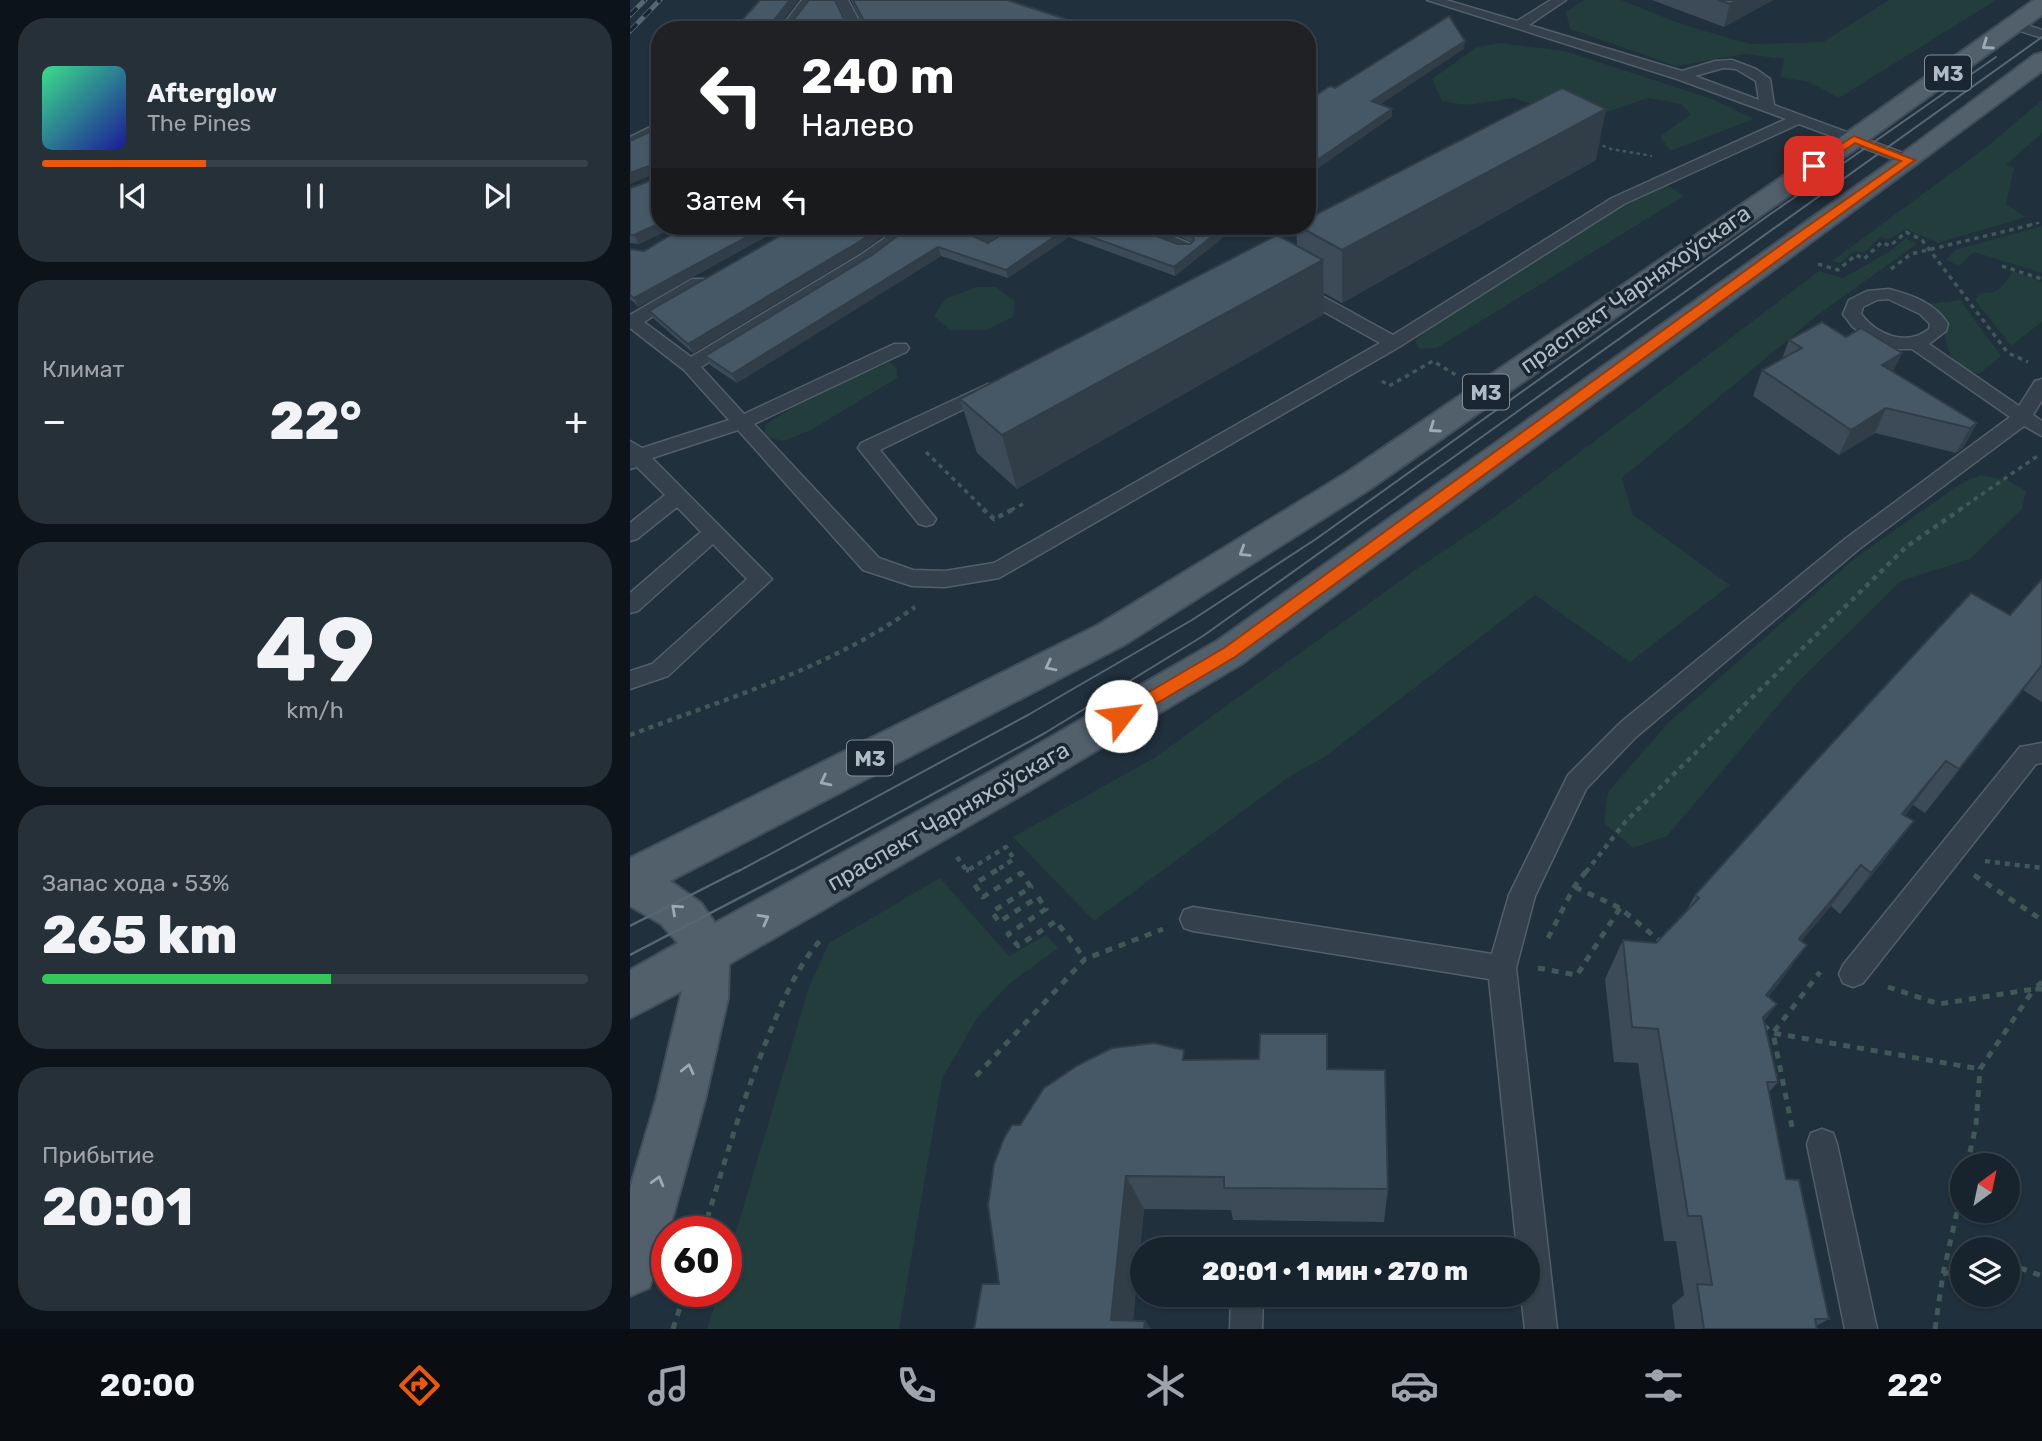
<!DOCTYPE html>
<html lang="ru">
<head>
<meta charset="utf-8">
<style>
	:root { --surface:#18242d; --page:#253039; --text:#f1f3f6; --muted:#9fa4aa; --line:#364149; --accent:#ea580c }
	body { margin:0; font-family:Rubik,sans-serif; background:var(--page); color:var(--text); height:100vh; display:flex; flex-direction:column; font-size:26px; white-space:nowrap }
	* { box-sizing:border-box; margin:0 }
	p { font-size:23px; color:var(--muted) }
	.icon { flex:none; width:38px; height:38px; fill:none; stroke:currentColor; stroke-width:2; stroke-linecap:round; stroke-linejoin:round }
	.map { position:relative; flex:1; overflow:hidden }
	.drawer { display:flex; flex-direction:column; gap:18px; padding:18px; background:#0d1419; width:630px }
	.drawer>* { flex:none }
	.top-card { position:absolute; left:21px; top:21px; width:665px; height:214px; border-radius:28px; box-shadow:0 2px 5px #0004,0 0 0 2px var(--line); background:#202124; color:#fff; overflow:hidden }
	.needle { width:46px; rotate:33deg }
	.buttons { position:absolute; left:1320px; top:1153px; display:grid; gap:14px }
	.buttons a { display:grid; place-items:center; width:70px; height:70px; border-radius:50%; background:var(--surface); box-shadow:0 2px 5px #0004,0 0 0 2px var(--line); font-size:35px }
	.speed { position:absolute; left:21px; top:1216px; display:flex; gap:14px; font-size:35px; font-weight:700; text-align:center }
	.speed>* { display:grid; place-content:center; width:91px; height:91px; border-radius:50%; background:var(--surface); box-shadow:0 2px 5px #0004,0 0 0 2px var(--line); line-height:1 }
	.speed .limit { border:10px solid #d22; background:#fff; color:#111 }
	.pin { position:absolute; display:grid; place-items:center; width:60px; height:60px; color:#fff; margin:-30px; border-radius:14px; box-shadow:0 4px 10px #0006 }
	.me { position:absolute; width:77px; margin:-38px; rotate:60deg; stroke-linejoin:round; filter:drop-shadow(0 0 5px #0008) }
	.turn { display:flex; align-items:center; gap:24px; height:147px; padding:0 35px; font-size:32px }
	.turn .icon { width:91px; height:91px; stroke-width:2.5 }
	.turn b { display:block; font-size:49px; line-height:60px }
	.then { display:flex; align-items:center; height:66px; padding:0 35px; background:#0003; gap:14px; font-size:26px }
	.big { font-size:52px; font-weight:800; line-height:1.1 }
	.drawer .tile { flex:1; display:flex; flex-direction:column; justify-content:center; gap:10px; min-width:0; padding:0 24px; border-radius:28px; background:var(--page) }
	.drawer .dial { align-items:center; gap:0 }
	.dial b { font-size:91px; line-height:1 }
	.song { display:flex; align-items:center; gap:21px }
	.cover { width:84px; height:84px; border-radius:10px; background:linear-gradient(135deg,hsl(150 70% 55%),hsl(240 70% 35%)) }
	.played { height:7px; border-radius:4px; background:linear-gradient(90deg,var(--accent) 30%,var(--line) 30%) }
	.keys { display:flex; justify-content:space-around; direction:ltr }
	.heat { display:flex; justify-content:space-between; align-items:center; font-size:38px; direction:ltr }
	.charge { height:10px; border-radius:5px; background:linear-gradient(90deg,#34c759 53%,var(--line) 0) }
	.trip { position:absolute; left:500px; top:1237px; width:410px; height:70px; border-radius:35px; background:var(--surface); box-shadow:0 2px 5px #0004,0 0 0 2px var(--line); font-weight:800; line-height:70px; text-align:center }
	.tabs { display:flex; height:112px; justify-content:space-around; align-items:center; background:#0a0e12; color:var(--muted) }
	.tabs .icon { width:49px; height:49px }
	.tabs .on { color:var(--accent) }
	.tabs b { font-size:32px; color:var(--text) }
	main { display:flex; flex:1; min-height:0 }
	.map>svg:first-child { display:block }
	.green { fill:#223d3c }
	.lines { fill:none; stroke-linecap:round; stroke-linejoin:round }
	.service-casing { stroke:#525f69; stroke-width:3 }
	.primary-casing { stroke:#414d58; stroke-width:4 }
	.path-far3 { stroke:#405958; stroke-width:2.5; stroke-dasharray:3.5 3.5; stroke-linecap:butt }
	.path-far2 { stroke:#405958; stroke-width:3.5; stroke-dasharray:4.5 4.5; stroke-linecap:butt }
	.path-far1 { stroke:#405958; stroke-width:4.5; stroke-dasharray:5 5; stroke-linecap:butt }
	.path { stroke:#405958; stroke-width:5; stroke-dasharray:7 7; stroke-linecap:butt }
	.service { fill:#34414c; fill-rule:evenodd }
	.primary { fill:#52606c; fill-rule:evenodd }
	.tram-far1 { stroke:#566673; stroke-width:2 }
	.tram { stroke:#566673; stroke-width:2.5 }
	.rail-casing { stroke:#566673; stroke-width:5 }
	.rail { stroke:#1a2630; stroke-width:3.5; stroke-dasharray:10; stroke-linecap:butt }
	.wall { fill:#3c4b57 }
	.shaded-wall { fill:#313d47 }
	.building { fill:#465765; stroke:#313d47; stroke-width:2 }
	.oneway { stroke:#9caab6 }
	.route { fill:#ea580c; stroke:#983908; stroke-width:2 }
	.labels { text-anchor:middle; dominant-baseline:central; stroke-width:7; stroke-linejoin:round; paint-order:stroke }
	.shield { fill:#1a2630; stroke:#828f9a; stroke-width:2 }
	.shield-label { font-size:21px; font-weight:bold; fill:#afbcc8 }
	.street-label { font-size:23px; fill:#afbcc8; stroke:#1a2630 }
</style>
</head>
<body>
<main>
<section class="drawer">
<div class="tile">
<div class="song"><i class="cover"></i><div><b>Afterglow</b><p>The Pines</p></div></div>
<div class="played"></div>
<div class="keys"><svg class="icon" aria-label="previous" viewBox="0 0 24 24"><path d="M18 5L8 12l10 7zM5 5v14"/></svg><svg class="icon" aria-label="pause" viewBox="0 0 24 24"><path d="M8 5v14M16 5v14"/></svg><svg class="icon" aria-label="next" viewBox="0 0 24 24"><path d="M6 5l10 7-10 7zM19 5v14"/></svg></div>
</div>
<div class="tile"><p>Климат</p>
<div class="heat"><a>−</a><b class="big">22°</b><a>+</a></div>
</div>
<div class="tile dial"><b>49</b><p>km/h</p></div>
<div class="tile"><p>Запас хода · 53%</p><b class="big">265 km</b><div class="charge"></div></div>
<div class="tile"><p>Прибытие</p><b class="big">20:01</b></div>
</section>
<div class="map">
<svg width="1412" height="1329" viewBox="0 0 1412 1329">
	<rect width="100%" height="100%" fill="#20303c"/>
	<g class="green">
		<path d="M954,0H991L1051,24L1120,44L1193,42L1259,0H1366L1209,98L1179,82L1150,77L1154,59L1115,54L1046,66L940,29L936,12Z"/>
		<path d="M871,43L935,51L1082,99L1124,119L1040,151L1030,136L1061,114L1051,104L1018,98L963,117L926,114L885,98L836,105L812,101L802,79L847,47Z"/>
		<path d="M1412,100V133L1376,165L1384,168L1376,204L1396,217L1308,243L1276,229L1259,239L1250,237L1234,253L1224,251L1210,263L1202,261L1359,145Z"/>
		<path d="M1039,186L1054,196L807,348L789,349L785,341L805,323L1023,187Z"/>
		<path d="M1412,226V273L1344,252L1329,266L1316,260L1325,250Z"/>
		<path d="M1276,238L1287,244L1189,314L992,478L1003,515L1100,585L1000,662L905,595L696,756L659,777L464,921L383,837L524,758L788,568L863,518L1189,271L1213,278L1257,253Z"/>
		<path d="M1383,271L1412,282V322L1381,346L1345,300L1352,292C1368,297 1375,282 1383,271Z"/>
		<path d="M346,287H366L385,301L383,317L356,330H320L304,316L315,299Z"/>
		<path d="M1330,300L1371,356L1349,374C1306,366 1324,330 1299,304Z"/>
		<path d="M260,362L267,369V378L181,430L153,441L134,436L135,425L174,400Z"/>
		<path d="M1350,475L1377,480L1396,491L1392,509L1340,559L1271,581L1167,683L1037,836L1003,848L974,823L978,792L1038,723L1225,558L1330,484Z"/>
		<path d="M310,878L379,956L416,935L428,948L379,984L347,1018L312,1079L269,1329H77L89,1292H96V1265L179,987L199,943Z"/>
	</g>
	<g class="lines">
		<defs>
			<g id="service">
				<path d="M172,0H185L162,30H149Z"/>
				<path d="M206,0H218L234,30H221Z"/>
				<path d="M797,0H816L887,21L921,0H936L899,25L1052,71L1085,61L1102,60L1126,69L1140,79L1144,105L1284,157L1287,160L1284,163H1274L1169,124L994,204L769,347L369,578L315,587L282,586L233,570L108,430L22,458L142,579L38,676L0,689V671L22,664L117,579L83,544L8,611L0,613V593L71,532L47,507L7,539L0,541V523L35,495L7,467L0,469V441L12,448L99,420L54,370L0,328V315L62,279H74L76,283L14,322L61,357L232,254L272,226H290L244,262L71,367L114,414L264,344H276L279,348L276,352L124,424L249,558L283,570L315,571L364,563L750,343L662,294L659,290L662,286H674L763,335L982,198L1156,119L1047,79ZM1093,68L1106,69L1126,81L1129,100L1065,76Z"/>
				<path d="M1386,21L1412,30V38L1381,28V22Z"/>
				<path d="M30,122V132L0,147V137Z"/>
				<path d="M312,226H333L360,237L378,226H396L361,249Z"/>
				<path d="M495,226H517L561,244L563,247L561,250H549L497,229Z"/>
				<path d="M1259,289C1282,295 1305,303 1318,324L1316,331L1299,344L1389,406L1405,381L1412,379V400L1403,415L1412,421V436L1394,426L1229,549L1006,737L956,789L905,896L886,968L927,1329H895L891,1295H898V1250H887L859,979L563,931L554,928L550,919L554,910L563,907L862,954L879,895L938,775L990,723L1215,539L1380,417L1282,349H1267L1239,340L1222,326L1213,314L1219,300L1237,291ZM1258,299L1290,314L1300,324L1299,329C1277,347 1247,335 1231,314L1233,307L1247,300Z"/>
				<path d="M358,384L367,390L365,394L250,450L306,519L303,524L296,526L289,524L228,448L231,443Z"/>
				<path d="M1412,743V763L1406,764L1233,983L1223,987L1213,983L1209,974L1213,965L1390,747Z"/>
				<path d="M1192,1129L1203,1133L1207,1144L1247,1329H1215L1177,1144L1181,1133Z"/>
				<path d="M601,1295H633L632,1329H600Z"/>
			</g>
			<path id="primary" d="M1404,0H1412V15L1233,144L740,489L494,645L40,881L71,903L85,923L367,768L587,641L1270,155L1404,55L1412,53V71L613,663L397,792L99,964L98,998L75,1100L44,1213L19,1288L0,1296V1188L26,1100L52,991L0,1018V970L48,943L31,924L0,906V858L468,625L716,473L1215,134Z"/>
		</defs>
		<use href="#service" class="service-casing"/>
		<use href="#primary" class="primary-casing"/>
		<g class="path-far3">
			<path d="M966,143L981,149L1022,156"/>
			<path d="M1399,225L1412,222"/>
		</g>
		<g class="path-far2">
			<path d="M1188,264L1208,270L1226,255L1234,259L1252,242L1260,246L1276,232L1292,240L1378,353L1398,362"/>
			<path d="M1372,266L1412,279"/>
			<path d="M1261,269L1281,254L1405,224"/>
			<path d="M752,381L759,386L803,361L826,375"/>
			<path d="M296,452L355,510"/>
			<path d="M381,510L393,504"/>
			<path d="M1329,510L1409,455"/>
		</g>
		<g class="path-far1">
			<path d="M353,509L364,519L384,509"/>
			<path d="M0,735C97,698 201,668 285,607"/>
			<path d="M327,857L337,871L376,847L384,859L364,872"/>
			<path d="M1355,861L1412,868"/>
			<path d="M956,872L996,821L1276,547L1331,509"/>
		</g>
		<g class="path">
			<path d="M336,870H339"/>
			<path d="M367,870L344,884L353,897L391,873L401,887L362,912L369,922L408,897L416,909L378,934L388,946L426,921L455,959"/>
			<path d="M1344,875L1412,920"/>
			<path d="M945,887L990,908L1031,942"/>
			<path d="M918,938L944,887L957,870"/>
			<path d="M908,968L947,975L990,908"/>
			<path d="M1258,987L1309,1004L1404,989L1412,982"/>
			<path d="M1133,1025L1143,1033L1350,1069"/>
			<path d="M346,1076L455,959L533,929"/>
			<path d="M1162,1127L1143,1033L1190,972"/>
			<path d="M1337,1166L1346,1125L1350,1069L1404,989H1412"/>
			<path d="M73,1232C93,1168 111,1104 136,1042C151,1005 165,969 192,938"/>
			<path d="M1377,1263L1412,1276"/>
			<path d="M1313,1274L1332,1269"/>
			<path d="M43,1329L55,1292"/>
			<path d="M1305,1329L1313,1274L1332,1190"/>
		</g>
		<use href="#service" class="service"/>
		<use href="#primary" class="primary"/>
		<g class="tram-far1">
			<path d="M107,872L398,715L562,620L686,539L1139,215L1366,57"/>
			<path d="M160,872L415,733L573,636L1412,37"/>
		</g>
		<g class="tram">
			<path d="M0,926L110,870"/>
			<path d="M0,955L163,870"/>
		</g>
		<defs>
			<g id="rail">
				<path d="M0,15L15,0"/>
				<path d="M0,31L30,0"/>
			</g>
		</defs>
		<use href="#rail" class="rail-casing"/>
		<use href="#rail" class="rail"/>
	</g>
	<g class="wall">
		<path d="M221,0H377L470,30L151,24H233Z"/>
		<path d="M1022,0H1143L1094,27Z"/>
		<path d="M966,160L712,303L694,293V314L387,489L347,453L330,399L667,245L666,226H677Z"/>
		<path d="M28,178L30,226H46L9,244L0,243V188Z"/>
		<path d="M281,226L358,243L385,226H502L547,244H560L562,242L523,226H607L545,276L439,237L378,278L311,256L107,383L80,365L75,356L242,255Z"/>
		<path d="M339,226H374L360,234Z"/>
		<path d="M0,249L9,307L1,300L0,301Z"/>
		<path d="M231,252L63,353L24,319L19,311Z"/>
		<path d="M1216,337L1272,353L1263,371L1347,423L1333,448L1326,453L1245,433L1209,455L1123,396L1132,370L1152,359L1159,340Z"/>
		<path d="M1412,579V702L1393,690L1295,813L1283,805L1275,816L1284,821L1251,864L1210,914L1201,906L1171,941L1177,945L1138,996L1147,1004L1134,1021L1148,1082L1139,1092L1156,1179L1199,1319L1186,1326L1187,1329H1045L1042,1305L1054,1295L1046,1241H1034L1008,1063L984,1062L975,979L993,940L1026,943L1056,911L1065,895L1380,615Z"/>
		<path d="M557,1060L697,1069L758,1189L754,1222L603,1220L601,1210L514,1209L503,1320L515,1321L521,1329H344L369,1284L390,1125Z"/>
	</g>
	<g class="shaded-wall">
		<path d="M160,0H169L147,28L144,24V20Z"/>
		<path d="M1108,0H1143L1094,27L1100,4Z"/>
		<path d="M835,41L834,49L742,110V101Z"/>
		<path d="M762,109V117L677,176V167Z"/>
		<path d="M976,109L966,160L712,303V250Z"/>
		<path d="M27,163L30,172L0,184V173Z"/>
		<path d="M30,223V226H46L9,244L4,235Z"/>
		<path d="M137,226H156L9,307L4,298Z"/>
		<path d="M252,226H268L231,252L63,353L58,344Z"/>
		<path d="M358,226H374L360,234Z"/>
		<path d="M595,226H607L545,276L544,267Z"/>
		<path d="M437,228L439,237L378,278L376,270Z"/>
		<path d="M308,247L311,256L107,383L102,374Z"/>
		<path d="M693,260L694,314L387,489L372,435Z"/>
		<path d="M1272,353L1260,378L1252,365Z"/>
		<path d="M1256,408L1245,433L1209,455L1221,430Z"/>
		<path d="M1347,423L1333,448L1326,453L1340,428Z"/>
		<path d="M1412,666L1393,690L1295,813L1329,769Z"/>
		<path d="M1316,761L1283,805L1241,857L1272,814Z"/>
		<path d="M1284,821L1251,864L1210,914L1241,873Z"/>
		<path d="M1231,865L1201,906L1141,978L1169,939Z"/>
		<path d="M1177,945L1149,984L1110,1031L1136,995Z"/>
		<path d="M1147,1004L1120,1039L1133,1017Z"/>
		<path d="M496,1176L514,1209L502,1329L481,1320Z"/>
		<path d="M515,1321L521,1329H514Z"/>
	</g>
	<g class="building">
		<path d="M130,0H160L144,20V24L161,23L179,0H205L216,23L233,24L234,21L223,0H377L470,30H103Z"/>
		<path d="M1088,0H1108L1100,4Z"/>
		<path d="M819,16L835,41L742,101L762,109L677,167V101L700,86L705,88Z"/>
		<path d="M932,88L976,109L712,250L668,226H677V219Z"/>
		<path d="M30,127V223L4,235H0V188L28,178L27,163L0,173V141Z"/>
		<path d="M56,226H137L4,298L0,295V249L14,251Z"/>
		<path d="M167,226H252L227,243L58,344L19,311Z"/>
		<path d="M281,226H321L358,243L385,226H502L547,244H560L564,240L561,233L544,226H595L544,267L437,228L376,270L308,247L102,374L75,356L242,255Z"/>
		<path d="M647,235L693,260L372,435L330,399Z"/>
		<path d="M1192,322L1216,337L1231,328L1272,353L1252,365L1347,423L1340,428L1256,408L1221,430L1132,370L1172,348L1159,340Z"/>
		<path d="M1412,579V665L1329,769L1316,761L1272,814L1284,821L1241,873L1231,865L1169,939L1177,945L1136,995L1147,1004L1133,1017L1148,1082H1137L1156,1179L1169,1180L1199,1319H1185L1187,1329H1074L1067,1284L1082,1285L1071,1216H1058L1028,1029L1002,1027L993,940L1026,943L1069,898L1065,895L1181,766L1341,593L1380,615Z"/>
		<path d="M630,1034H697V1069L755,1070L758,1189L594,1188V1177L496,1176L481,1320L515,1321L514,1329H344L352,1284H369L358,1205L364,1164L374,1138L382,1125H390L414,1088L448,1065L482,1048L524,1043L554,1050L553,1060L629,1059Z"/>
	</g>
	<defs><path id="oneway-chevron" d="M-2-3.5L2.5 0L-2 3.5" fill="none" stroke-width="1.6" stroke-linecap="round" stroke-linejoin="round" transform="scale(1.75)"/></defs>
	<g class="oneway">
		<use href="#oneway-chevron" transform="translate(1357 45) rotate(145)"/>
		<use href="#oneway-chevron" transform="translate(804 428) rotate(145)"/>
		<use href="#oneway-chevron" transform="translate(614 552) rotate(148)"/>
		<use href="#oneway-chevron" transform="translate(420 666) rotate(153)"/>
		<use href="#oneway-chevron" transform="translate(195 781) rotate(153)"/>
		<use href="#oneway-chevron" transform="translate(46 909) rotate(-138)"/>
		<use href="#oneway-chevron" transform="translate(134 919) rotate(-29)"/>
		<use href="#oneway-chevron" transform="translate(58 1069) rotate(-77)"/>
		<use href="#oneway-chevron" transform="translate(28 1181) rotate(-74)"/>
	</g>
	<path class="route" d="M1224,136L1285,160L605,657L497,721H485L483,716L485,712L594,648L1152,244L1271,161L1225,143L1187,169H1180V164Z"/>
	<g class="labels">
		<g class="shield">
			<rect x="1295" y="55.5" width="46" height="35" rx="5"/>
			<rect x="833" y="374.5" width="46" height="35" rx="5"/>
			<rect x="217" y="740.5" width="46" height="35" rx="5"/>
		</g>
		<g class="shield-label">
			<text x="1318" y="73">М3</text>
			<text x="856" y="392">М3</text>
			<text x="240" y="758">М3</text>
		</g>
		<g class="street-label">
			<text transform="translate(1005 289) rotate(-35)">праспект Чарняхоўскага</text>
			<text transform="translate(318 816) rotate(-30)">праспект Чарняхоўскага</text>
		</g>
	</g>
</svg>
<div class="buttons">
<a><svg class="needle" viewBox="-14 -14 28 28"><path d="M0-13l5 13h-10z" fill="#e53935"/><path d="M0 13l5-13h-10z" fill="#9fa4aa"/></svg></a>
<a><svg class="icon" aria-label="layers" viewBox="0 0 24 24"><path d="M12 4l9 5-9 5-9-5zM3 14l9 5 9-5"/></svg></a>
</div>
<div class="speed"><div class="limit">60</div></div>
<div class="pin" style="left:1184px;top:166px;background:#d93025"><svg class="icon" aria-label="arrive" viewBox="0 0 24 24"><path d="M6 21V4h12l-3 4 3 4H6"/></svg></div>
<svg class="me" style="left:491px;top:716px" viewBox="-20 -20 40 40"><circle r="19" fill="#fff"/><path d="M0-13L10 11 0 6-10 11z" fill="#ea580c"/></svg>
<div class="trip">20:01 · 1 мин · 270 m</div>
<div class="top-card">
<div class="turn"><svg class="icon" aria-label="left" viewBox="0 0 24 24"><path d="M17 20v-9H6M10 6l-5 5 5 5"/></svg><div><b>240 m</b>Налево</div></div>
<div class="then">Затем<svg class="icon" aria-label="left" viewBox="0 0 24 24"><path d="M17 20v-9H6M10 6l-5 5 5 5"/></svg></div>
</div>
</div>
</main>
<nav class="tabs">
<b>20:00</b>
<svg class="icon on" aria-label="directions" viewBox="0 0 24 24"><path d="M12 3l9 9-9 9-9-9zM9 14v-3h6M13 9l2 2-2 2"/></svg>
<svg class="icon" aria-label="music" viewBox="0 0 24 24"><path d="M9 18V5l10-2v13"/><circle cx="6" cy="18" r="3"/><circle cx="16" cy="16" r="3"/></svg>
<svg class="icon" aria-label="phone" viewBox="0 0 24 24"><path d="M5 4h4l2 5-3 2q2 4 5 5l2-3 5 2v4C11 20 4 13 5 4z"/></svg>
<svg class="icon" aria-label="climate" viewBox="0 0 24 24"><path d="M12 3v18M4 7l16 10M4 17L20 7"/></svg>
<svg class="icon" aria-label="car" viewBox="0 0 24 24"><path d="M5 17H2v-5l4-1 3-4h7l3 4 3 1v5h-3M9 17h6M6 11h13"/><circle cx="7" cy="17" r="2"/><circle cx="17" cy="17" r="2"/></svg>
<svg class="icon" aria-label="filters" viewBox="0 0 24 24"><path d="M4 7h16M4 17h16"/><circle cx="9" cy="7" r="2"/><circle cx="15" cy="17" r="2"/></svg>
<b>22°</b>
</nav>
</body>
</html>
